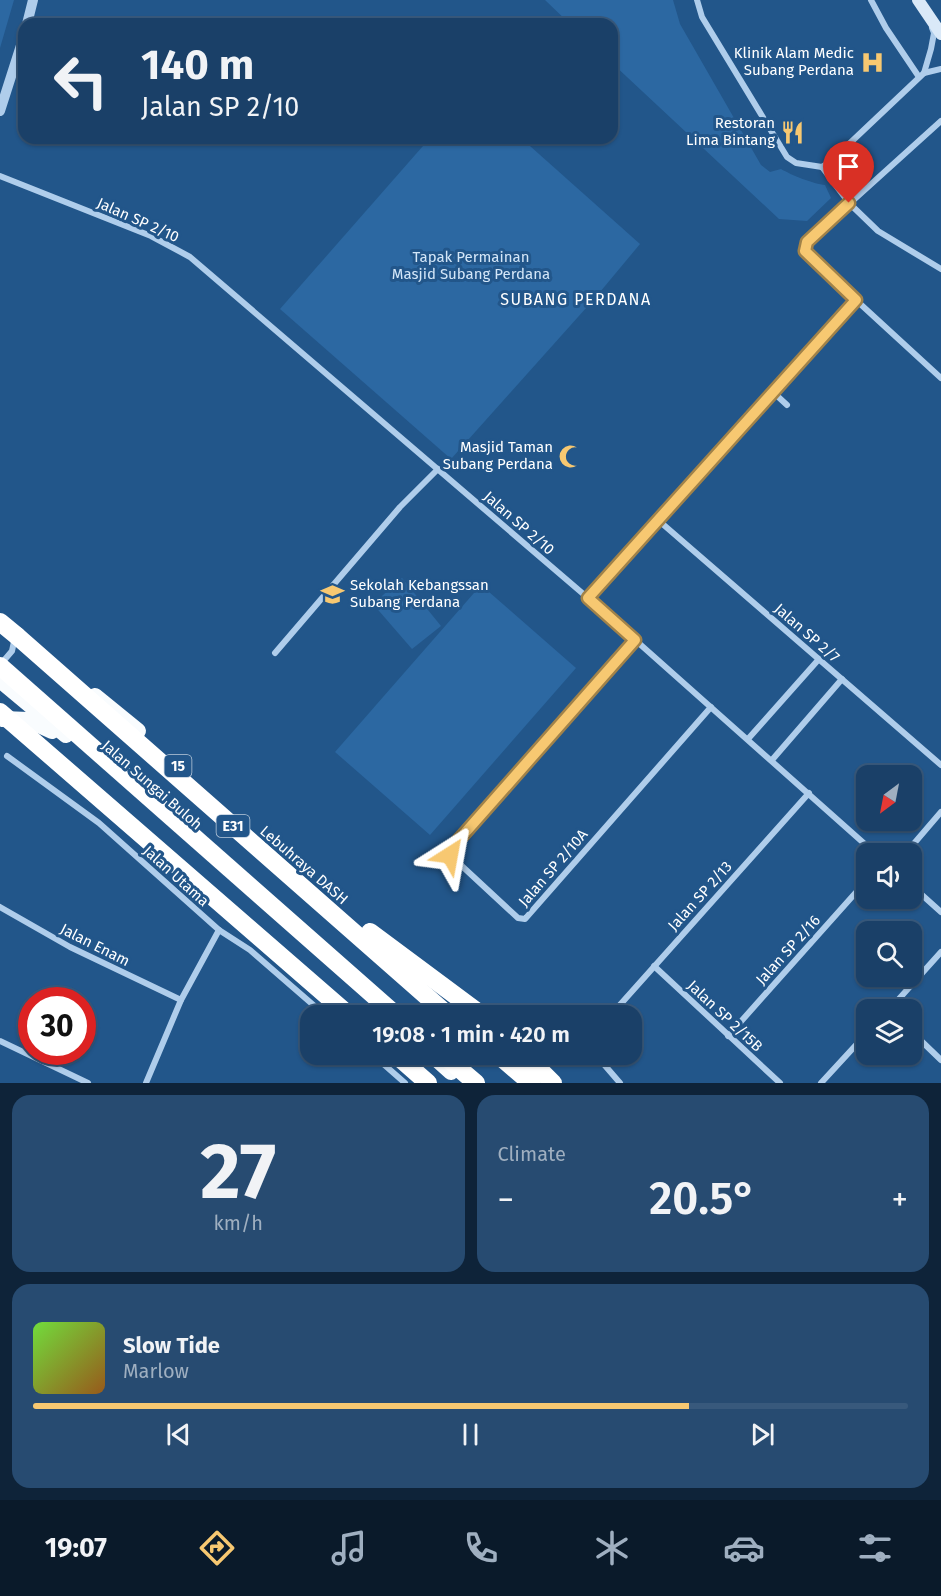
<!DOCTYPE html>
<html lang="en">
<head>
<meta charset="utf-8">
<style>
	:root { --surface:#1a4068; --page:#274b71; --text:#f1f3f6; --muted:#9fafc0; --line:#38597c; --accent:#f7c871 }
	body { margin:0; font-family:"Fira Sans",sans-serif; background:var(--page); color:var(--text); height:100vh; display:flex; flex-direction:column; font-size:22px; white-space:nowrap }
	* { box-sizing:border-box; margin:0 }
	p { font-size:20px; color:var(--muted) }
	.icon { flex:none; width:33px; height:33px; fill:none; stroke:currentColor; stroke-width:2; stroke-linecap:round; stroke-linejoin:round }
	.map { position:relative; height:1083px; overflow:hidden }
	.sheet { display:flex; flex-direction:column; gap:12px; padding:12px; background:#0e2339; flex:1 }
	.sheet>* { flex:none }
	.hud { position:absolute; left:18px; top:18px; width:600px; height:126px; border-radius:18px; box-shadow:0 2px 4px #0004,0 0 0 2px var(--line); background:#1a4068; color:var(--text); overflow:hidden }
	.needle { width:39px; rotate:212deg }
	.tools { position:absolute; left:856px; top:765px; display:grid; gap:12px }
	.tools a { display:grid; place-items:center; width:66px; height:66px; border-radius:12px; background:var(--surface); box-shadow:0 2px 4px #0004,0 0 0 2px var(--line); font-size:30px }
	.speed { position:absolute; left:18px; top:987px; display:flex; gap:12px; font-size:30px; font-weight:700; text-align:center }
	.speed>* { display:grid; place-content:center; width:78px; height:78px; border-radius:50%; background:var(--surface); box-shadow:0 2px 4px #0004,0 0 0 2px var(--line); line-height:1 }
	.speed .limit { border:9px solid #d22; background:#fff; color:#111 }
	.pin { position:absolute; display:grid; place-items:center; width:51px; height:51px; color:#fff; margin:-62px -26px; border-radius:50% 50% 50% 0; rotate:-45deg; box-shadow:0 0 6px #0007 }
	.pin .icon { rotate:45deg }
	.me { position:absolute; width:66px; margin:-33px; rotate:34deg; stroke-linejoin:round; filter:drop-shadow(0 0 4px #0008) }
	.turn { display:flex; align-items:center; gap:21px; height:126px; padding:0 24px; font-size:27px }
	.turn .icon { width:78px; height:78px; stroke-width:2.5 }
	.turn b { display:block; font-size:42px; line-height:51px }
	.big { font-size:45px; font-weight:600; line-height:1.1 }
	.sheet .widget { flex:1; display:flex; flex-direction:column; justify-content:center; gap:9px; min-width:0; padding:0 21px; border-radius:18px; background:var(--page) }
	.sheet .dial { align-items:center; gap:0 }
	.dial b { font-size:78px; line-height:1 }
	.song { display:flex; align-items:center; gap:18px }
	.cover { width:72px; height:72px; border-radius:9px; background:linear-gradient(135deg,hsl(100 70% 55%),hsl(30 70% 35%)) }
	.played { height:6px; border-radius:3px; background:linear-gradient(90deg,var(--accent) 75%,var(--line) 75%) }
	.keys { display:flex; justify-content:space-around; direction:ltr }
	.heat { display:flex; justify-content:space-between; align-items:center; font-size:33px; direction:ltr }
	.sheet .tiles { flex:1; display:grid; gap:12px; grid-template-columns:1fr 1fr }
	.widget:last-child { grid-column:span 2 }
	.trip { position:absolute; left:300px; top:1005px; width:342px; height:60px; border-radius:18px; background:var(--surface); box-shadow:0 2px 4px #0004,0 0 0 2px var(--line); font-weight:600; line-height:60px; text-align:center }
	.tabs { display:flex; height:96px; justify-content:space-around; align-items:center; background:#0a1a2a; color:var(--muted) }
	.tabs .icon { width:42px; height:42px }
	.tabs .on { color:var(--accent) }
	.tabs b { font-size:27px; color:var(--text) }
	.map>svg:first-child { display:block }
	.green { fill:#2c68a2 }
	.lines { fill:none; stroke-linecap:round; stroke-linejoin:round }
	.minor { stroke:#afcdeb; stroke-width:6 }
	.tertiary { stroke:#afcdeb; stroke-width:10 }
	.secondary { stroke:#dae9f8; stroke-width:12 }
	.trunk { stroke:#f9fcfe; stroke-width:16 }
	.motorway { stroke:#fff; stroke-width:18 }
	.motorway-bridge { stroke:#fff; stroke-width:18 }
	.route-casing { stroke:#a18249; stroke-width:15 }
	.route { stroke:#f7c871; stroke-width:10 }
	.labels { text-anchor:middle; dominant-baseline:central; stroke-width:6; stroke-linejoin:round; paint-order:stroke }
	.shield { fill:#22568a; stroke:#bdccdc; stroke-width:1.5 }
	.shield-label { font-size:14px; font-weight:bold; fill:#fff }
	.poi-label { font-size:15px; fill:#fff; stroke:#22568a; text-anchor:end }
	.street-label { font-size:15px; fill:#fff; stroke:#22568a }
	.park-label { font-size:15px; fill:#d3e6f8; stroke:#22568a }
	.neighbourhood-label { font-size:16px; letter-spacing:1.5px; fill:#fff; stroke:#22568a }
</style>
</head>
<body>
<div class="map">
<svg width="941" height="1083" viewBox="0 0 941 1083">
	<rect width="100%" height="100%" fill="#22568a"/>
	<g class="green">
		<path d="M0,0H14L0,48Z"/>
		<path d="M545,0H673L680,24L761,165L770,172L781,169C791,175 814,184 825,185L831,198L807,221L779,219L612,63V24H570Z"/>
		<path d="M430,138H521L640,244L595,298L451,459L280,309Z"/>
		<path d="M402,578L441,626L412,649L373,604Z"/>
		<path d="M481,585L576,668L430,835L335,752Z"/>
	</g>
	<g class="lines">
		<g class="minor">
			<path d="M697,0L702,17L787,157L796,163L822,167"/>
			<path d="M871,0L886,28L919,77"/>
			<path d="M924,73L941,69"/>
			<path d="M941,121L807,242L805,251L808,256L941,378"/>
			<path d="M822,167L831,161L924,73L931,49L934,33L932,28"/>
			<path d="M822,167L849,203L878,231L941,269"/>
			<path d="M0,176L151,236L190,257L588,598L876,854"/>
			<path d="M774,393L787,405"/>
			<path d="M658,520L941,765"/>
			<path d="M588,598L856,300"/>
			<path d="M635,640L449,851L450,855L518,918L525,919L711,707"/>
			<path d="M275,653L400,507L438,469"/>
			<path d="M0,665L12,651L15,637"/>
			<path d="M748,739L819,659"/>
			<path d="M7,756L99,823L219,930L250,950L326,1016"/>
			<path d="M772,760L842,679"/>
			<path d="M905,854L941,812"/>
			<path d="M912,886L941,912"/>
			<path d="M0,907L70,947L181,1000"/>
			<path d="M654,966L780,1083"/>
			<path d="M889,1010L941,952"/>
			<path d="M610,1016L809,793"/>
			<path d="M912,1032L941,1060"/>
			<path d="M728,1036L867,880"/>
			<path d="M0,1041L88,1083"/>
			<path d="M372,1054L405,1083"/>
			<path d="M595,1054L620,1083"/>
			<path d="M146,1083L181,1000L219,930"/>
			<path d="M821,1083L867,1033"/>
		</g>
		<g class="tertiary">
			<path d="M27,24L33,0"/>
			<path d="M0,111L24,36"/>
		</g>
		<path class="secondary" d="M918,0L941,34"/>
		<g class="trunk">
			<path d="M0,680L66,735"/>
			<path d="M95,696L138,731"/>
			<path d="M3,719L28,720L52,731"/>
			<path d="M431,1054L451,1072"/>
		</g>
		<g class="motorway">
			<path d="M17,636L449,1016"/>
			<path d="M0,666L397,1016"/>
			<path d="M370,932L483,1016"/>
			<path d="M395,1054L428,1083"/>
			<path d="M442,1054L476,1083"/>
			<path d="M524,1054L553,1083"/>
		</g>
		<g class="motorway-bridge">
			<path d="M0,622L17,636"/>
			<path d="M0,712L350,1016"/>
			<path d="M497,1054L531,1083"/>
		</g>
	</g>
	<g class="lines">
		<defs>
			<path id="route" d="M450,855L449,851L635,640L588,598L856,300L805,251L807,242L849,203"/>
		</defs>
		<use href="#route" class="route-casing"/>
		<use href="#route" class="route"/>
	</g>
	<defs>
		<symbol id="hospital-bare" viewBox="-9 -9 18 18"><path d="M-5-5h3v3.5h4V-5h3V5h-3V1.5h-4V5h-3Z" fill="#f7c871" stroke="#22568a" stroke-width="2.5" paint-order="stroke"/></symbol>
		<symbol id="restaurant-bare" viewBox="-9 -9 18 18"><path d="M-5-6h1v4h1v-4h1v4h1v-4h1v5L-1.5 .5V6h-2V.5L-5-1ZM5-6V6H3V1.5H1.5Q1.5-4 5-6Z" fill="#f7c871" stroke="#22568a" stroke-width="2.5" paint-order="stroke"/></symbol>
		<symbol id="mosque-bare" viewBox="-9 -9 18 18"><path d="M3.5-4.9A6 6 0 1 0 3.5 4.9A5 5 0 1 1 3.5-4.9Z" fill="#f7c871" stroke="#22568a" stroke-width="2.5" paint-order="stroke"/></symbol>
		<symbol id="school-bare" viewBox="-9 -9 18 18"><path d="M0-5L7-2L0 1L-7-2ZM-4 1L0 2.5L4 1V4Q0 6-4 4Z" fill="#f7c871" stroke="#22568a" stroke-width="2.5" paint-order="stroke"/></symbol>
	</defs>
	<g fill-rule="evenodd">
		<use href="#hospital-bare" x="856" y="46" width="33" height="33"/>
		<use href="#restaurant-bare" x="776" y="116" width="33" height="33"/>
		<use href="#mosque-bare" x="554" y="440" width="33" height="33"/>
		<use href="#school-bare" x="316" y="578" width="33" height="33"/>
	</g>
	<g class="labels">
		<g class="shield">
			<rect x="164.5" y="755" width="27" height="22" rx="4.5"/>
			<rect x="216.5" y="815" width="33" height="22" rx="4.5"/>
		</g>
		<g class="shield-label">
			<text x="178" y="766">15</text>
			<text x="233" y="826">E31</text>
		</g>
		<g class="poi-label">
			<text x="854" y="53">Klinik Alam Medic<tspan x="854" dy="17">Subang Perdana</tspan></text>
			<text x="775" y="123">Restoran<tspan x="775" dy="17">Lima Bintang</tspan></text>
			<text x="553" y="447">Masjid Taman<tspan x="553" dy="17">Subang Perdana</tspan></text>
			<text x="350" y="585" text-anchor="start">Sekolah Kebangssan<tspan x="350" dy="17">Subang Perdana</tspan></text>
		</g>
		<g class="street-label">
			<text transform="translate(138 220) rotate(24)">Jalan SP 2/10</text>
			<text transform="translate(519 523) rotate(41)">Jalan SP 2/10</text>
			<text transform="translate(807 633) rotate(41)">Jalan SP 2/7</text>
			<text transform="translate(152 785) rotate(41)">Jalan Sungai Buloh</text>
			<text transform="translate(304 865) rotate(41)">Lebuhraya DASH</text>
			<text transform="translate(553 868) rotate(-49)">Jalan SP 2/10A</text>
			<text transform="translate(176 876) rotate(42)">Jalan Utama</text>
			<text transform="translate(700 896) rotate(-48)">Jalan SP 2/13</text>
			<text transform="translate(95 945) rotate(27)">Jalan Enam</text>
			<text transform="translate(788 950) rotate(-48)">Jalan SP 2/16</text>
			<text transform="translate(725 1016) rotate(43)">Jalan SP 2/15B</text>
		</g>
		<g class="park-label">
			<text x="471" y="257">Tapak Permainan<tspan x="471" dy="17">Masjid Subang Perdana</tspan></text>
		</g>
		<g class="neighbourhood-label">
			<text x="576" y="299">SUBANG PERDANA</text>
		</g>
	</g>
</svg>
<div class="tools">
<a><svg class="needle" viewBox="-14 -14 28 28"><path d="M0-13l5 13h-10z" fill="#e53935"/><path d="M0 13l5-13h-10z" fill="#9fafc0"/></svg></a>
<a><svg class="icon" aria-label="sound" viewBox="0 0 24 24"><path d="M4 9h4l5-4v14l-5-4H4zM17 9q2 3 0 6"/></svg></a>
<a><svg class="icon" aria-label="search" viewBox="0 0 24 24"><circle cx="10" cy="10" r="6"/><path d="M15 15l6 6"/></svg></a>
<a><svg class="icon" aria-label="layers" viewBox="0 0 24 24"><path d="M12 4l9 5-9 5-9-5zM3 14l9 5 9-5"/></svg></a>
</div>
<div class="speed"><div class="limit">30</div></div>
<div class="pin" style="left:849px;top:203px;background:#d93025"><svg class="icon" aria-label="arrive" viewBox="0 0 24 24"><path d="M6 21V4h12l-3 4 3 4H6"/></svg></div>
<svg class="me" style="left:450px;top:855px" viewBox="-20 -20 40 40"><path d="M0-17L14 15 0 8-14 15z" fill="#f7c871" stroke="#fff" stroke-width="4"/></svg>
<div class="trip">19:08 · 1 min · 420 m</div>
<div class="hud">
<div class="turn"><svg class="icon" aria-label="left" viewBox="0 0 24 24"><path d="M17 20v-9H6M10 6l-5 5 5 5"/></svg><div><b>140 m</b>Jalan SP 2/10</div></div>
</div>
</div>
<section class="sheet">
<div class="tiles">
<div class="widget dial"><b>27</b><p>km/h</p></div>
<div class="widget"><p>Climate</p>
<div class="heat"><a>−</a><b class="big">20.5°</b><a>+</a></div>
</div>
<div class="widget">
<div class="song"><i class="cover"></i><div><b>Slow Tide</b><p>Marlow</p></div></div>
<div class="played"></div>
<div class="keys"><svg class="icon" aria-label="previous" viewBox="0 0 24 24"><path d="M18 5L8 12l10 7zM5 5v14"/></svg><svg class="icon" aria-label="pause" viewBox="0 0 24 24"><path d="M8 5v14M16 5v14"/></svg><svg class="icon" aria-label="next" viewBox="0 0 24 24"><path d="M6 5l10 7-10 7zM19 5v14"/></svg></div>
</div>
</div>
</section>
<nav class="tabs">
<b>19:07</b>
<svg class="icon on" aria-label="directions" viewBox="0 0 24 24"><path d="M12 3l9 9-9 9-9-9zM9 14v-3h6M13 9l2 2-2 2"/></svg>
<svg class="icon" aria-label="music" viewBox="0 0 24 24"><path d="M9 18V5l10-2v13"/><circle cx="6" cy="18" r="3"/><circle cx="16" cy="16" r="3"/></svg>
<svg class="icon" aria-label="phone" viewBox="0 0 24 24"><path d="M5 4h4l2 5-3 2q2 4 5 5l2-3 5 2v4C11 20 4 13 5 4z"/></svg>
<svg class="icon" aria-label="climate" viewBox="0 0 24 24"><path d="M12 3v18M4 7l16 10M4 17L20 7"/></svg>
<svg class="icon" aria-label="car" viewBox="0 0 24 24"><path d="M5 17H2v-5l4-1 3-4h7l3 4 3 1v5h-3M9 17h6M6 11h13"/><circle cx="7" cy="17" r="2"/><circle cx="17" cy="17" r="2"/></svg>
<svg class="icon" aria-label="filters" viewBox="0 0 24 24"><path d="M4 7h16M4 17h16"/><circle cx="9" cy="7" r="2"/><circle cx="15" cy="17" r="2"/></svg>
</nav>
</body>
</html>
